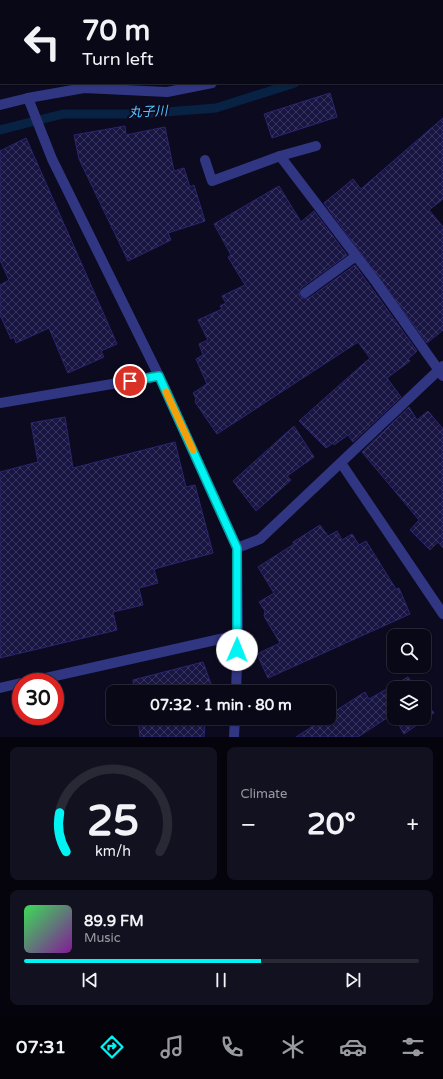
<!DOCTYPE html>
<html lang="en">
<head>
<meta charset="utf-8">
<style>
	:root { --surface:#090817; --page:#121120; --text:#f1f3f6; --muted:#999aa1; --line:#292936; --accent:#00f4f3 }
	body { margin:0; font-family:"Varela Round","Noto Sans JP",sans-serif; background:var(--page); color:var(--text); height:100vh; display:flex; flex-direction:column; font-size:15px; white-space:nowrap }
	* { box-sizing:border-box; margin:0 }
	p { font-size:13px; color:var(--muted) }
	.icon { flex:none; width:22px; height:22px; fill:none; stroke:currentColor; stroke-width:2; stroke-linecap:round; stroke-linejoin:round }
	.map { position:relative; height:737px; overflow:hidden }
	.drawer { display:flex; flex-direction:column; gap:10px; padding:10px; background:#05040d; flex:1 }
	.drawer>* { flex:none }
	.guide { position:absolute; left:0px; top:0px; width:443px; height:84px; box-shadow:0 1px 3px #0004,0 0 0 1px var(--line); background:#090817; color:var(--text); overflow:hidden }
	.fabs { position:absolute; left:387px; top:629px; display:grid; gap:8px }
	.fabs a { display:grid; place-items:center; width:44px; height:44px; border-radius:8px; background:var(--surface); box-shadow:0 1px 3px #0004,0 0 0 1px var(--line); font-size:20px }
	.speed { position:absolute; left:12px; top:673px; display:flex; gap:8px; font-size:20px; font-weight:700; text-align:center }
	.speed>* { display:grid; place-content:center; width:52px; height:52px; border-radius:50%; background:var(--surface); box-shadow:0 1px 3px #0004,0 0 0 1px var(--line); line-height:1 }
	.speed .limit { border:6px solid #d22; background:#fff; color:#111 }
	.pin { position:absolute; display:grid; place-items:center; width:34px; height:34px; color:#fff; margin:-17px; border:2px solid #fff; border-radius:50%; box-shadow:0 1px 4px #0007 }
	.me { position:absolute; width:44px; margin:-22px; rotate:1deg; stroke-linejoin:round; filter:drop-shadow(0 0 3px #0008) }
	.turn { display:flex; align-items:center; gap:14px; height:84px; padding:0 16px; font-size:18px }
	.turn .icon { width:52px; height:52px; stroke-width:2.5 }
	.turn b { display:block; font-size:28px; line-height:34px }
	.big { font-size:30px; font-weight:800; line-height:1.1 }
	.drawer .card { flex:1; display:flex; flex-direction:column; justify-content:center; gap:6px; min-width:0; padding:0 14px; border-radius:8px; background:var(--page) }
	.drawer .dial { align-items:center; gap:0 }
	.dial svg { height:104px; overflow:visible; fill:none; stroke:var(--line); stroke-width:7; stroke-linecap:round; text-anchor:middle }
	.dial text { fill:var(--text); stroke:none }
	.song { display:flex; align-items:center; gap:12px }
	.cover { width:48px; height:48px; border-radius:6px; background:linear-gradient(135deg,hsl(130 70% 55%),hsl(290 70% 35%)) }
	.played { height:4px; border-radius:2px; background:linear-gradient(90deg,var(--accent) 60%,var(--line) 60%) }
	.keys { display:flex; justify-content:space-around; direction:ltr }
	.heat { display:flex; justify-content:space-between; align-items:center; font-size:22px; direction:ltr }
	.drawer .tiles { flex:1; display:grid; gap:10px; grid-template-columns:1fr 1fr }
	.card:last-child { grid-column:span 2 }
	.trip { position:absolute; left:106px; top:685px; width:230px; height:40px; border-radius:8px; background:var(--surface); box-shadow:0 1px 3px #0004,0 0 0 1px var(--line); font-weight:800; line-height:40px; text-align:center }
	.dock { display:flex; height:64px; justify-content:space-around; align-items:center; background:#040309; color:var(--muted) }
	.dock .icon { width:28px; height:28px }
	.dock .active { color:var(--accent) }
	.dock b { font-size:18px; color:var(--text) }
	.map>svg:first-child { display:block }
	.lines { fill:none; stroke-linecap:round; stroke-linejoin:round }
	.stream { stroke:#072242; stroke-width:9 }
	.building { fill:url(#building-cross-hatch); stroke:#2c2570 }
	.lane { stroke:#313683; stroke-width:10 }
	.street { stroke:#313683; stroke-width:10 }
	.secondary { stroke:#606cff; stroke-width:10 }
	.route-casing { stroke:#009f9e; stroke-width:10 }
	.route { stroke:#00f4f3; stroke-width:7 }
	.slow { stroke:#f59e0b; stroke-width:7 }
	.labels { text-anchor:middle; dominant-baseline:central; stroke-width:4; stroke-linejoin:round; paint-order:stroke }
	.water-label { font-size:13px; font-style:italic; fill:#57c2ff; stroke:#0c0a1f }
</style>
</head>
<body>
<div class="map">
<svg width="443" height="737" viewBox="0 0 443 737">
	<defs>
		<pattern id="building-cross-hatch" width="8" height="8" patternUnits="userSpaceOnUse"><rect width="8" height="8" fill="#191542"/><path d="M0 0l8 8M0 8l8-8" fill="none" stroke="#39365e"/></pattern>
	</defs>
	<rect width="100%" height="100%" fill="#0c0a1f"/>
	<g class="lines">
		<path class="stream" d="M0,130L63,114H141L216,108L295,83"/>
	</g>
	<g class="building">
		<path d="M330,93L337,117L272,138L264,114Z"/>
		<path d="M443,118V199L429,210L443,227V330L427,343L324,203L353,179L361,189Z"/>
		<path d="M125,126L126,135L165,127L174,171L184,168L190,187L194,185L205,221L168,233L171,240L128,261L79,159L74,135Z"/>
		<path d="M26,138L117,344L101,351L104,357L68,373L49,328L16,343L14,337L11,339L0,315V285L9,280L0,260V151Z"/>
		<path d="M279,186L301,222L314,211L347,255L301,288L299,293L300,297L305,299L309,298L355,265L417,351L408,359L410,361L387,378L401,397L353,442L348,435L334,445L333,443L326,448L299,421L370,358L358,342L217,434L195,402L196,398L193,393L207,384L196,359L203,355L199,344L208,340L198,320L222,309L220,306L226,303L222,296L245,285L228,257L231,255L214,224Z"/>
		<path d="M409,407L417,420L428,411L443,429V548L438,542L430,550L410,530L419,520L362,452Z"/>
		<path d="M65,417L73,468L175,442L186,487L195,485L213,553L154,569L158,583L139,588L143,605L113,612L117,630L0,658V472L38,462L31,423Z"/>
		<path d="M294,426L314,457L287,476L291,480L256,511L233,481Z"/>
		<path d="M320,525L328,536L337,531L342,540L352,534L359,545L366,541L396,589L399,588L410,614L268,678L257,654L280,643L264,616L265,611L259,602L274,593L258,567L294,544L293,542Z"/>
		<path d="M203,662L211,684L212,692H134L133,680Z"/>
		<path d="M408,677L416,688H394V716L393,714L358,737H296L325,718H329V715L365,692L369,699Z"/>
		<path d="M424,699L434,713L404,734L395,718H424Z"/>
		<path d="M138,718H210L209,723H205L204,737H140Z"/>
	</g>
	<g class="lines">
		<g class="lane">
			<path d="M280,156L376,282L443,376"/>
			<path d="M205,160L212,181L280,156L316,146"/>
			<path d="M305,293L356,256"/>
		</g>
		<g class="street">
			<path d="M422,0H424"/>
			<path d="M28,98L52,159L159,376L237,548L238,635L236,692"/>
			<path d="M0,105L28,98L84,88L167,92L212,83"/>
			<path d="M0,403L159,376"/>
			<path d="M341,463L443,614"/>
			<path d="M237,548L260,539L443,366"/>
			<path d="M28,682L238,635"/>
			<path d="M0,688L21,683"/>
			<path d="M234,737L235,718"/>
		</g>
		<path class="secondary" d="M442,22L443,23"/>
	</g>
	<g class="lines">
		<defs>
			<path id="route" d="M130,381L159,376L237,548V650"/>
		</defs>
		<use href="#route" class="route-casing"/>
		<use href="#route" class="route"/>
		<path class="slow" d="M166,392L193,450"/>
	</g>
	<g class="labels">
		<g class="water-label">
			<text transform="translate(148 112) rotate(-3)">丸子川</text>
		</g>
	</g>
</svg>
<div class="fabs">
<a><svg class="icon" aria-label="search" viewBox="0 0 24 24"><circle cx="10" cy="10" r="6"/><path d="M15 15l6 6"/></svg></a>
<a><svg class="icon" aria-label="layers" viewBox="0 0 24 24"><path d="M12 4l9 5-9 5-9-5zM3 14l9 5 9-5"/></svg></a>
</div>
<div class="speed"><div class="limit">30</div></div>
<div class="pin" style="left:130px;top:381px;background:#d93025"><svg class="icon" aria-label="arrive" viewBox="0 0 24 24"><path d="M6 21V4h12l-3 4 3 4H6"/></svg></div>
<svg class="me" style="left:237px;top:650px" viewBox="-20 -20 40 40"><circle r="19" fill="#fff"/><path d="M0-13L10 11 0 6-10 11z" fill="#00f4f3"/></svg>
<div class="trip">07:32 · 1 min · 80 m</div>
<div class="guide">
<div class="turn"><svg class="icon" aria-label="left" viewBox="0 0 24 24"><path d="M17 20v-9H6M10 6l-5 5 5 5"/></svg><div><b>70 m</b>Turn left</div></div>
</div>
</div>
<section class="drawer">
<div class="tiles">
<div class="card dial"><svg viewBox="0 0 100 80">
<path d="M14 69A42 42 0 1 1 86 69"/>
<path d="M14 69A42 42 0 0 1 9 39" stroke="#00f4f3"/>
<text x="50" y="56" font-size="32" font-weight="700">25</text>
<text x="50" y="72" font-size="11">km/h</text>
</svg></div>
<div class="card"><p>Climate</p>
<div class="heat"><a>−</a><b class="big">20°</b><a>+</a></div>
</div>
<div class="card">
<div class="song"><i class="cover"></i><div><b>89.9 FM</b><p>Music</p></div></div>
<div class="played"></div>
<div class="keys"><svg class="icon" aria-label="previous" viewBox="0 0 24 24"><path d="M18 5L8 12l10 7zM5 5v14"/></svg><svg class="icon" aria-label="pause" viewBox="0 0 24 24"><path d="M8 5v14M16 5v14"/></svg><svg class="icon" aria-label="next" viewBox="0 0 24 24"><path d="M6 5l10 7-10 7zM19 5v14"/></svg></div>
</div>
</div>
</section>
<nav class="dock">
<b>07:31</b>
<svg class="icon active" aria-label="directions" viewBox="0 0 24 24"><path d="M12 3l9 9-9 9-9-9zM9 14v-3h6M13 9l2 2-2 2"/></svg>
<svg class="icon" aria-label="music" viewBox="0 0 24 24"><path d="M9 18V5l10-2v13"/><circle cx="6" cy="18" r="3"/><circle cx="16" cy="16" r="3"/></svg>
<svg class="icon" aria-label="phone" viewBox="0 0 24 24"><path d="M5 4h4l2 5-3 2q2 4 5 5l2-3 5 2v4C11 20 4 13 5 4z"/></svg>
<svg class="icon" aria-label="climate" viewBox="0 0 24 24"><path d="M12 3v18M4 7l16 10M4 17L20 7"/></svg>
<svg class="icon" aria-label="car" viewBox="0 0 24 24"><path d="M5 17H2v-5l4-1 3-4h7l3 4 3 1v5h-3M9 17h6M6 11h13"/><circle cx="7" cy="17" r="2"/><circle cx="17" cy="17" r="2"/></svg>
<svg class="icon" aria-label="filters" viewBox="0 0 24 24"><path d="M4 7h16M4 17h16"/><circle cx="9" cy="7" r="2"/><circle cx="15" cy="17" r="2"/></svg>
</nav>
</body>
</html>
